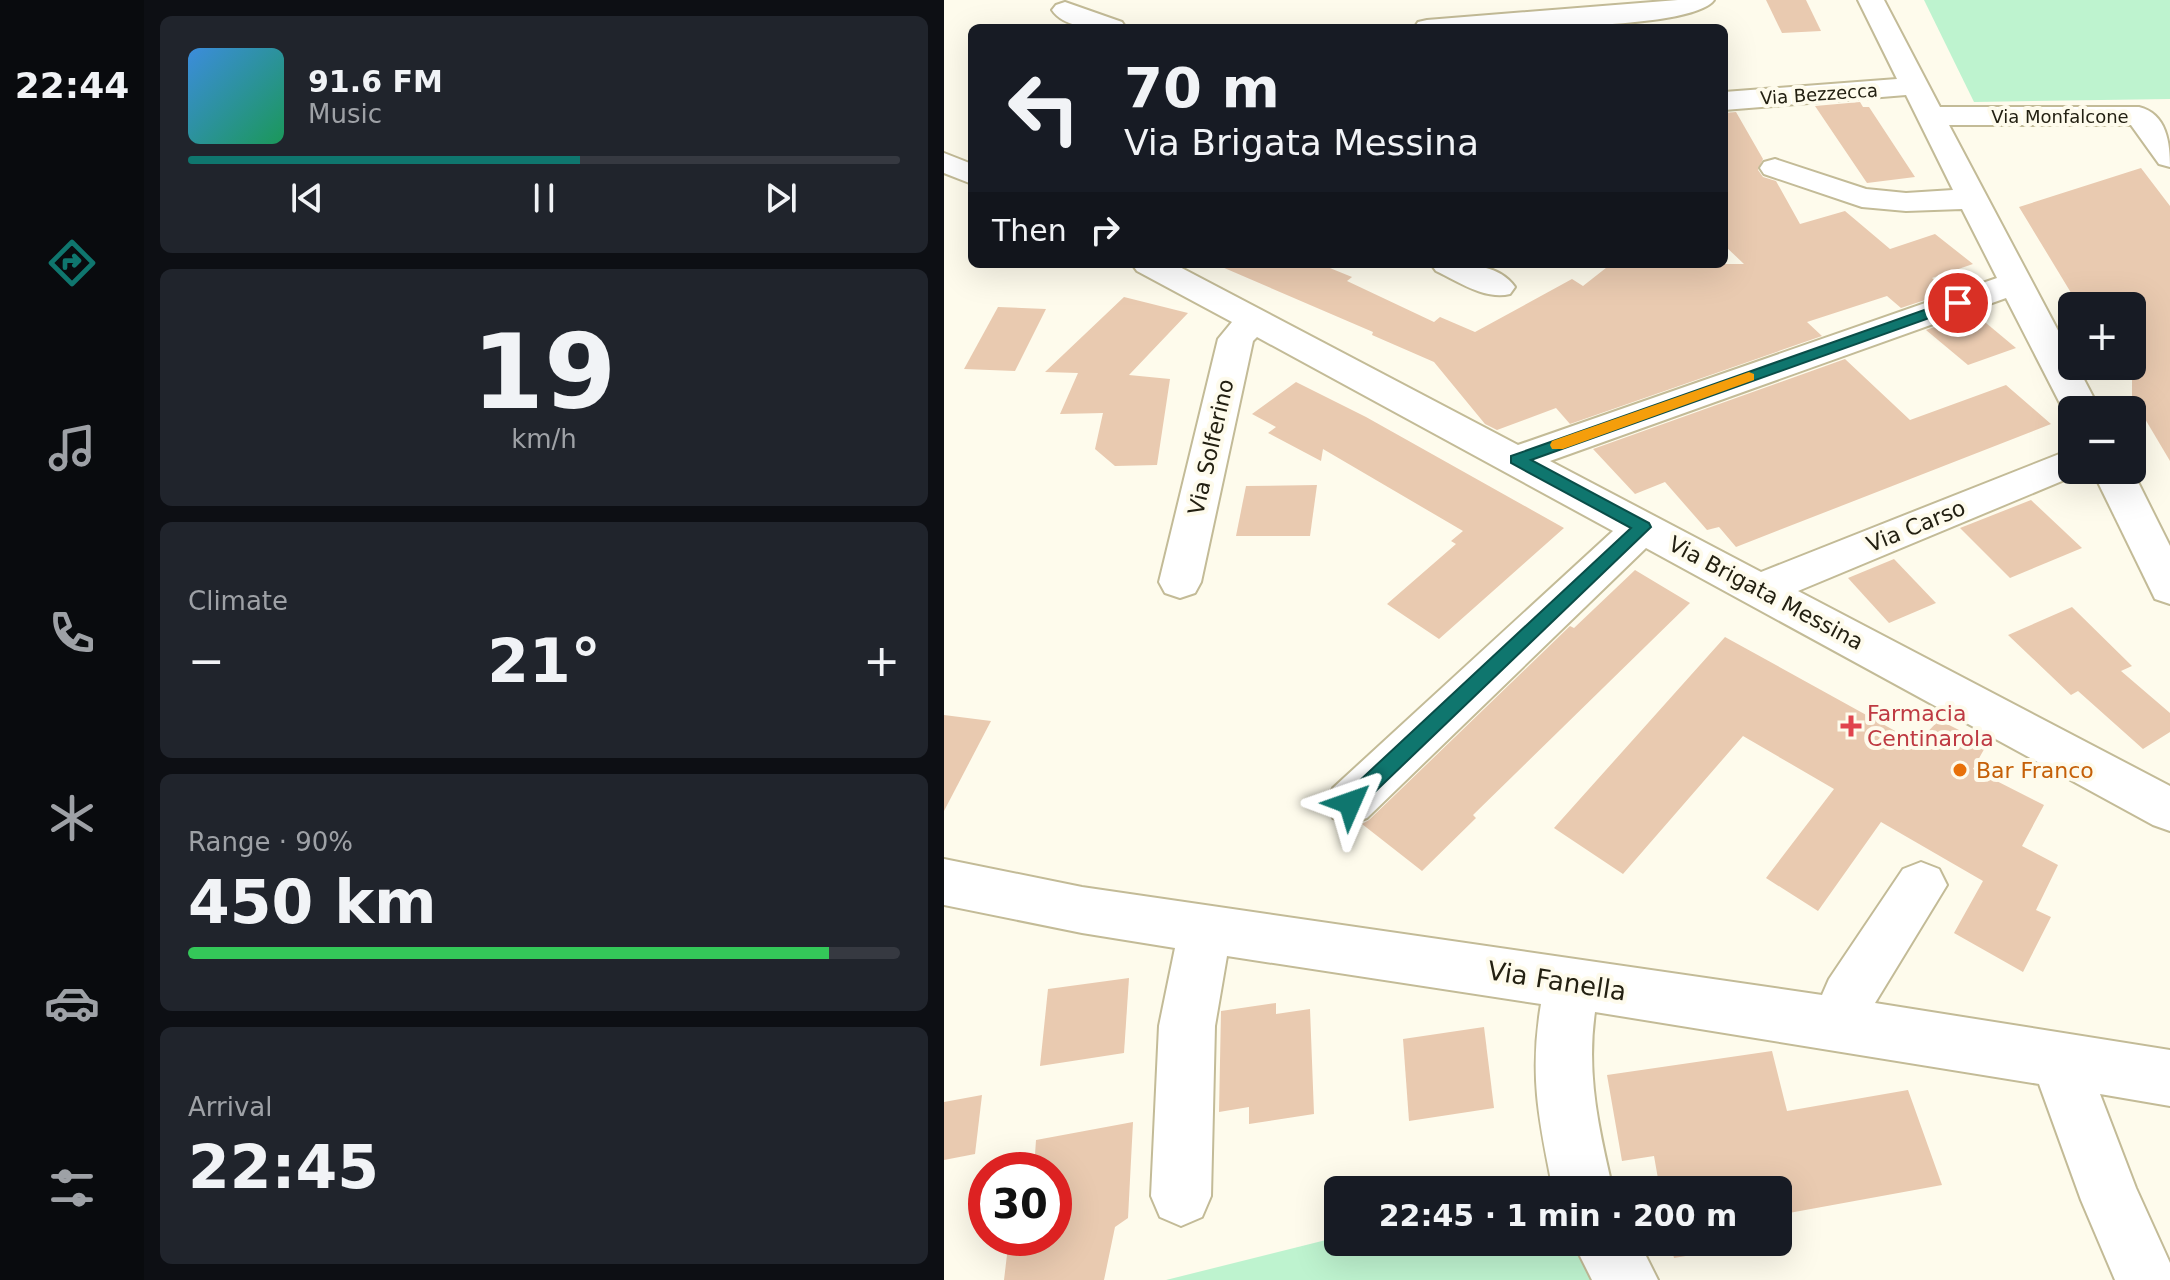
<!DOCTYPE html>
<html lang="en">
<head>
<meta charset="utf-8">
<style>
	:root { --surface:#171b24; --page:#20242c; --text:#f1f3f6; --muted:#9ea1a6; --line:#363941; --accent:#0f766e }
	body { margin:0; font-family:"DejaVu Sans",sans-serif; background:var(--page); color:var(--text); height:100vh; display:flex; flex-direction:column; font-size:30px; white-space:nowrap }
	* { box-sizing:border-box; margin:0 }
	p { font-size:26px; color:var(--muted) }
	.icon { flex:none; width:44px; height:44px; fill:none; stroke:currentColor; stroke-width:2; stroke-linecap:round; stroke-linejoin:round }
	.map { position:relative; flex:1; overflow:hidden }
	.side { display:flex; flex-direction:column; gap:16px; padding:16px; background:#0d0f14; width:800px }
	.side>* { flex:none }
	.top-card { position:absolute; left:24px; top:24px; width:760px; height:244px; border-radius:12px; box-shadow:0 8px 32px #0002; background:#171b24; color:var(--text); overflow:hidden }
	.controls { position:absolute; left:1114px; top:292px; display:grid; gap:16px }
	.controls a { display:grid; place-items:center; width:88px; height:88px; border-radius:12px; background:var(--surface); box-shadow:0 8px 32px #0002; font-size:40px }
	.speed { position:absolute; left:24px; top:1152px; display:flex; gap:16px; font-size:40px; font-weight:700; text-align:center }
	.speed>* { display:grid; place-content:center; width:104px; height:104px; border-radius:50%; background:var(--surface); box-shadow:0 8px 32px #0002; line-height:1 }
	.speed .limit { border:12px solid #d22; background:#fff; color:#111 }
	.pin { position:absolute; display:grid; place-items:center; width:68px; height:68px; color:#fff; margin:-34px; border:4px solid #fff; border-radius:50%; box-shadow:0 2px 8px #0007 }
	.me { position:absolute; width:88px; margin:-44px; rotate:47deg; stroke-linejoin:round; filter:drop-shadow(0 0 6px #0008) }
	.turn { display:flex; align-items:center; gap:28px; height:168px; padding:0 24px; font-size:36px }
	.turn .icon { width:104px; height:104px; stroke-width:2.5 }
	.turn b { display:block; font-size:56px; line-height:68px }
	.then { display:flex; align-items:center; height:76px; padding:0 24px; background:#0003; gap:16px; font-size:30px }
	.big { font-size:60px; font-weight:800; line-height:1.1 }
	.side .tile { flex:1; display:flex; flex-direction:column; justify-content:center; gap:12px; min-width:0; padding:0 28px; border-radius:12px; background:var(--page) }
	.side .dial { align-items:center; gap:0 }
	.dial b { font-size:104px; line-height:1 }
	.song { display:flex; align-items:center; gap:24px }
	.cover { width:96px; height:96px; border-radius:12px; background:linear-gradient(135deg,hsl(210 70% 55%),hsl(150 70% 35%)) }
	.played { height:8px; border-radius:4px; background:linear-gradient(90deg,var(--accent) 55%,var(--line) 55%) }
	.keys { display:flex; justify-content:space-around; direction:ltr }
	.heat { display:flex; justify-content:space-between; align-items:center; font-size:44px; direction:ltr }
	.charge { height:12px; border-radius:6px; background:linear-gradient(90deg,#34c759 90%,var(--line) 0) }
	.trip { position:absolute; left:380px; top:1176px; width:468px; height:80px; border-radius:12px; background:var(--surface); box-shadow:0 8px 32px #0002; font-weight:800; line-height:80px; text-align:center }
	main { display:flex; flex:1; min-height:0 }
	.dock { display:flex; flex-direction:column; width:144px; justify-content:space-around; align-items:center; background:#090b0e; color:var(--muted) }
	.dock .icon { width:56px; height:56px }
	.dock .active { color:var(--accent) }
	.dock b { font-size:36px; color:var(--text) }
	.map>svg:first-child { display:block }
	.green { fill:#bef3cf }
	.building { fill:#e9cab0 }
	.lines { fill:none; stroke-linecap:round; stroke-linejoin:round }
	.minor-casing { stroke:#c3bb97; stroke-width:4 }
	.minor { fill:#fff; fill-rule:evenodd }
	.route { fill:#0f766e; stroke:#0a4d48; stroke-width:2 }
	.slow { fill:#f59e0b }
	.health-dot { fill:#e0444e; stroke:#fefbec; stroke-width:3 }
	.food-dot { fill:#e8710a; stroke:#fefbec; stroke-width:3 }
	.labels { text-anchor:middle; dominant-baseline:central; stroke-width:8; stroke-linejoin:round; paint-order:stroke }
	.far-street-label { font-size:18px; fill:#232012; stroke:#fefbec }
	.street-label { font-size:22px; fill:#232012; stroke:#fefbec }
	.health-label { font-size:22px; fill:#be3a42; stroke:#fefbec; text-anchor:start }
	.food-label { font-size:22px; fill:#c56008; stroke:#fefbec; text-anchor:start }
	.near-street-label { font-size:26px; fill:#232012; stroke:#fefbec }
</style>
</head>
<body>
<main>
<nav class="dock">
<b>22:44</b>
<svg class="icon active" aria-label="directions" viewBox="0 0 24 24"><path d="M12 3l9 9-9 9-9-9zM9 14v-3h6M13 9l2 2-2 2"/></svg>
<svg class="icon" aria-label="music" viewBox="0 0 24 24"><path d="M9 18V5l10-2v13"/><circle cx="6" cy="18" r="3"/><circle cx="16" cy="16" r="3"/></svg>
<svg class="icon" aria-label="phone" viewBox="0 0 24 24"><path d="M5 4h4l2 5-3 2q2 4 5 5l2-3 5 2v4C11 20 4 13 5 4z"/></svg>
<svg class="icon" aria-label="climate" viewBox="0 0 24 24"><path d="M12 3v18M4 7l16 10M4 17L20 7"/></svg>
<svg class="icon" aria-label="car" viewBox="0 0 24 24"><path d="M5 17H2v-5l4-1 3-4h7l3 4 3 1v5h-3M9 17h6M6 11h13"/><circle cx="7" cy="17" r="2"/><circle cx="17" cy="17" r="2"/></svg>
<svg class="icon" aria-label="filters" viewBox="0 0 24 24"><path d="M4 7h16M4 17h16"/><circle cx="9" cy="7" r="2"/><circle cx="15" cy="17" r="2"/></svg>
</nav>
<section class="side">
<div class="tile">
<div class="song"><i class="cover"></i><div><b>91.6 FM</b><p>Music</p></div></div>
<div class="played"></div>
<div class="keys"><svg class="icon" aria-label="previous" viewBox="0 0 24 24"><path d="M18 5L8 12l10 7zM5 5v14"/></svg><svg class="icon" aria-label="pause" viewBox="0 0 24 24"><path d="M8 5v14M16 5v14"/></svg><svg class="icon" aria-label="next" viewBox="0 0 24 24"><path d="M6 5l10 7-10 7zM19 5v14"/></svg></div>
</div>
<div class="tile dial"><b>19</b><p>km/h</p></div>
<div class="tile"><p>Climate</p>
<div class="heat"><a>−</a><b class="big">21°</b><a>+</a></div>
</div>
<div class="tile"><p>Range · 90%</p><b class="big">450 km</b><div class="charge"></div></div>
<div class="tile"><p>Arrival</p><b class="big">22:45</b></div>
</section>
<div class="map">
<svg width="1226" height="1280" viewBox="0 0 1226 1280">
	<rect width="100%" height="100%" fill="#fefbec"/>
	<g class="green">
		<path d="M980,0H1226V99L1030,102Z"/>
		<path d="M394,1237V1242H644L668,1280H222Z"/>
	</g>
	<g class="building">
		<path d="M822,0H862L877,31L838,33Z"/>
		<path d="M916,102L919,107H925L971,177L923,183L871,106Z"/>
		<path d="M792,112L819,159L814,170L819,177L832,181L856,224L901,211L946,249L991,234L1029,264L988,278L1005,292L957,308L943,296L863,322L878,336L626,424L612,408L553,430L541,424L490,362L428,335L429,332L271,264H376L408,277L403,281L490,322L496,317L531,332L628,279L639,286L667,264H800L780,245V113Z"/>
		<path d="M1197,168L1226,206V461L1188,397V298L1132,301L1075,207Z"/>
		<path d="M180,297L244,313L185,375L226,379L213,465L171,466L151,449L159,413L116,414L134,373L101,372Z"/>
		<path d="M54,307L102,309L71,371L20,369Z"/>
		<path d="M1030,313L1072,348L1024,365L982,330Z"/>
		<path d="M901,359L966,420L1062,385L1107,424L792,547L775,527L763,530L721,482L691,494L649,449Z"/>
		<path d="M352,382L422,417L620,528L495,639L443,604L512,544L507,541L519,531L379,449L377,461L324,433L332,427L308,414Z"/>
		<path d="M373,485L366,536H292L302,486Z"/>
		<path d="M1087,500L1138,548L1066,578L1016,528Z"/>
		<path d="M950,559L992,603L945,623L904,578Z"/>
		<path d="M691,570L746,603L529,815L532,818L478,871L418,824L425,820L626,626L630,628Z"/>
		<path d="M1128,607L1188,666L1177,671L1226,713V732L1199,749L1134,691L1127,695L1064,635Z"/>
		<path d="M781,637L973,743L995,720L1043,744L1029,769L1100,805L1078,846L1114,865L1092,910L1107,917L1079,972L1010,933L1039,881L937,822L874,911L822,878L890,789L799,736L679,874L610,828Z"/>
		<path d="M0,715L47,721L0,811Z"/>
		<path d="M185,978L180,1053L96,1066L104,989Z"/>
		<path d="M332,1003V1014L366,1009L370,1114L305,1124V1107L275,1112L277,1011Z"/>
		<path d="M540,1027L550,1108L465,1121L459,1039Z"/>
		<path d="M828,1051L843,1111L964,1090L998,1185L834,1215V1190H716L710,1156L678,1161L663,1075Z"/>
		<path d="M38,1095L31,1154L0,1160V1102Z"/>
		<path d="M189,1122L184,1218L171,1227L160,1280H60L65,1238H110V1170H90L92,1140Z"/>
		<path d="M726,1242H818V1243L730,1258Z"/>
	</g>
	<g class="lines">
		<defs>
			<g id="minor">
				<path d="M734,0H770C747,33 517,28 470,28L474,22L483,20Z"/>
				<path d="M914,0H940L996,107H1195C1223,114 1226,143 1226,167L1215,164L1187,125H1005L1128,357V366H1133L1156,410H1128V420L1124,419L1062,298L606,461L817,572L1128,449V470L1142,471L854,591L1226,786V831L1209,825L702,548L423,818L406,824L389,818L382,803L389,788L669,531L313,337L309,341L257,582L251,593L236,598L221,593L215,582L274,339L288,322L193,271L188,264H230L574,445L1053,278L1018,209L962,211L918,207L820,174L816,168L820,162L831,159L922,189L962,193L1009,190L962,95L780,110V92L953,79Z"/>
				<path d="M121,2L178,22L182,28C160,28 122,31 108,10L112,5Z"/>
				<path d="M0,153L28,164V184L0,173Z"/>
				<path d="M487,264C515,264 553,261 571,287L566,294C541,300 515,282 492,271Z"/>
				<path d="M1148,470H1188L1226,546V604L1211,599Z"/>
				<path d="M0,859L138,887L878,995L885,979L959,869L977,862L995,869L1003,885L931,1003L1226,1050V1106L1156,1094L1192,1188L1226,1263V1280H1171L1137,1200L1095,1084L651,1012C642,1075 655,1130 669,1190H609C595,1121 585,1075 597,1004L283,956L271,1026L267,1196L258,1217L237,1226L216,1217L207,1196L215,1026L231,948L138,933L0,905Z"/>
				<path d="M629,1242H695L714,1280H648Z"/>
			</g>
		</defs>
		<use href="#minor" class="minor-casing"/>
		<use href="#minor" class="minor"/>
	</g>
	<path class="route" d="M1014,298L1021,303L1019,306L587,460L705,523L707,527L413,809L406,812L398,809L396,803L398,797L687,528L567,463V456Z"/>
	<path class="slow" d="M805,372L810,374V380L619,449H608L606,445L608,441Z"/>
	<path class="health-dot" d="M903 714h8v8h8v8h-8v8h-8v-8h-8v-8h8z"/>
	<circle class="food-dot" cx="1016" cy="770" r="8"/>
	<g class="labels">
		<g class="far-street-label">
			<text transform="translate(875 94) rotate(-4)">Via Bezzecca</text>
			<text x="1116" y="116">Via Monfalcone</text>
		</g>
		<g class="street-label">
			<text transform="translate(267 447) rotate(-77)">Via Solferino</text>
			<text transform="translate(972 526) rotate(-22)">Via Carso</text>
			<text transform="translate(822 593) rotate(28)">Via Brigata Messina</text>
		</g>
		<g class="health-label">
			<text x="923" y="713">Farmacia<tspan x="923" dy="25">Centinarola</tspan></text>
		</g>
		<g class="food-label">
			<text x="1032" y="770">Bar Franco</text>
		</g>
		<g class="near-street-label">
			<text transform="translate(613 981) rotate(9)">Via Fanella</text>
		</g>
	</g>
</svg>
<div class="controls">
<a>+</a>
<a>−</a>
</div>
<div class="speed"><div class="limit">30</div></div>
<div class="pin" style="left:1014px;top:303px;background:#d93025"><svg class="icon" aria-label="arrive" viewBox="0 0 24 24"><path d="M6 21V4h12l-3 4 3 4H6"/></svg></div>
<svg class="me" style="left:406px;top:803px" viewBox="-20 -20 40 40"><path d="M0-17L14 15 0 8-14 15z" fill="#0f766e" stroke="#fff" stroke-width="4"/></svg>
<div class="trip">22:45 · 1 min · 200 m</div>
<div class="top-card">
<div class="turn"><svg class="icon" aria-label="left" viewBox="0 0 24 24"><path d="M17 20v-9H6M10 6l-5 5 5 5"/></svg><div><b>70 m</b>Via Brigata Messina</div></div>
<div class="then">Then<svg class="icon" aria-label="right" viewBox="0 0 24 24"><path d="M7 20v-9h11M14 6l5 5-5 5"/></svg></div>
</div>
</div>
</main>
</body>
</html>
